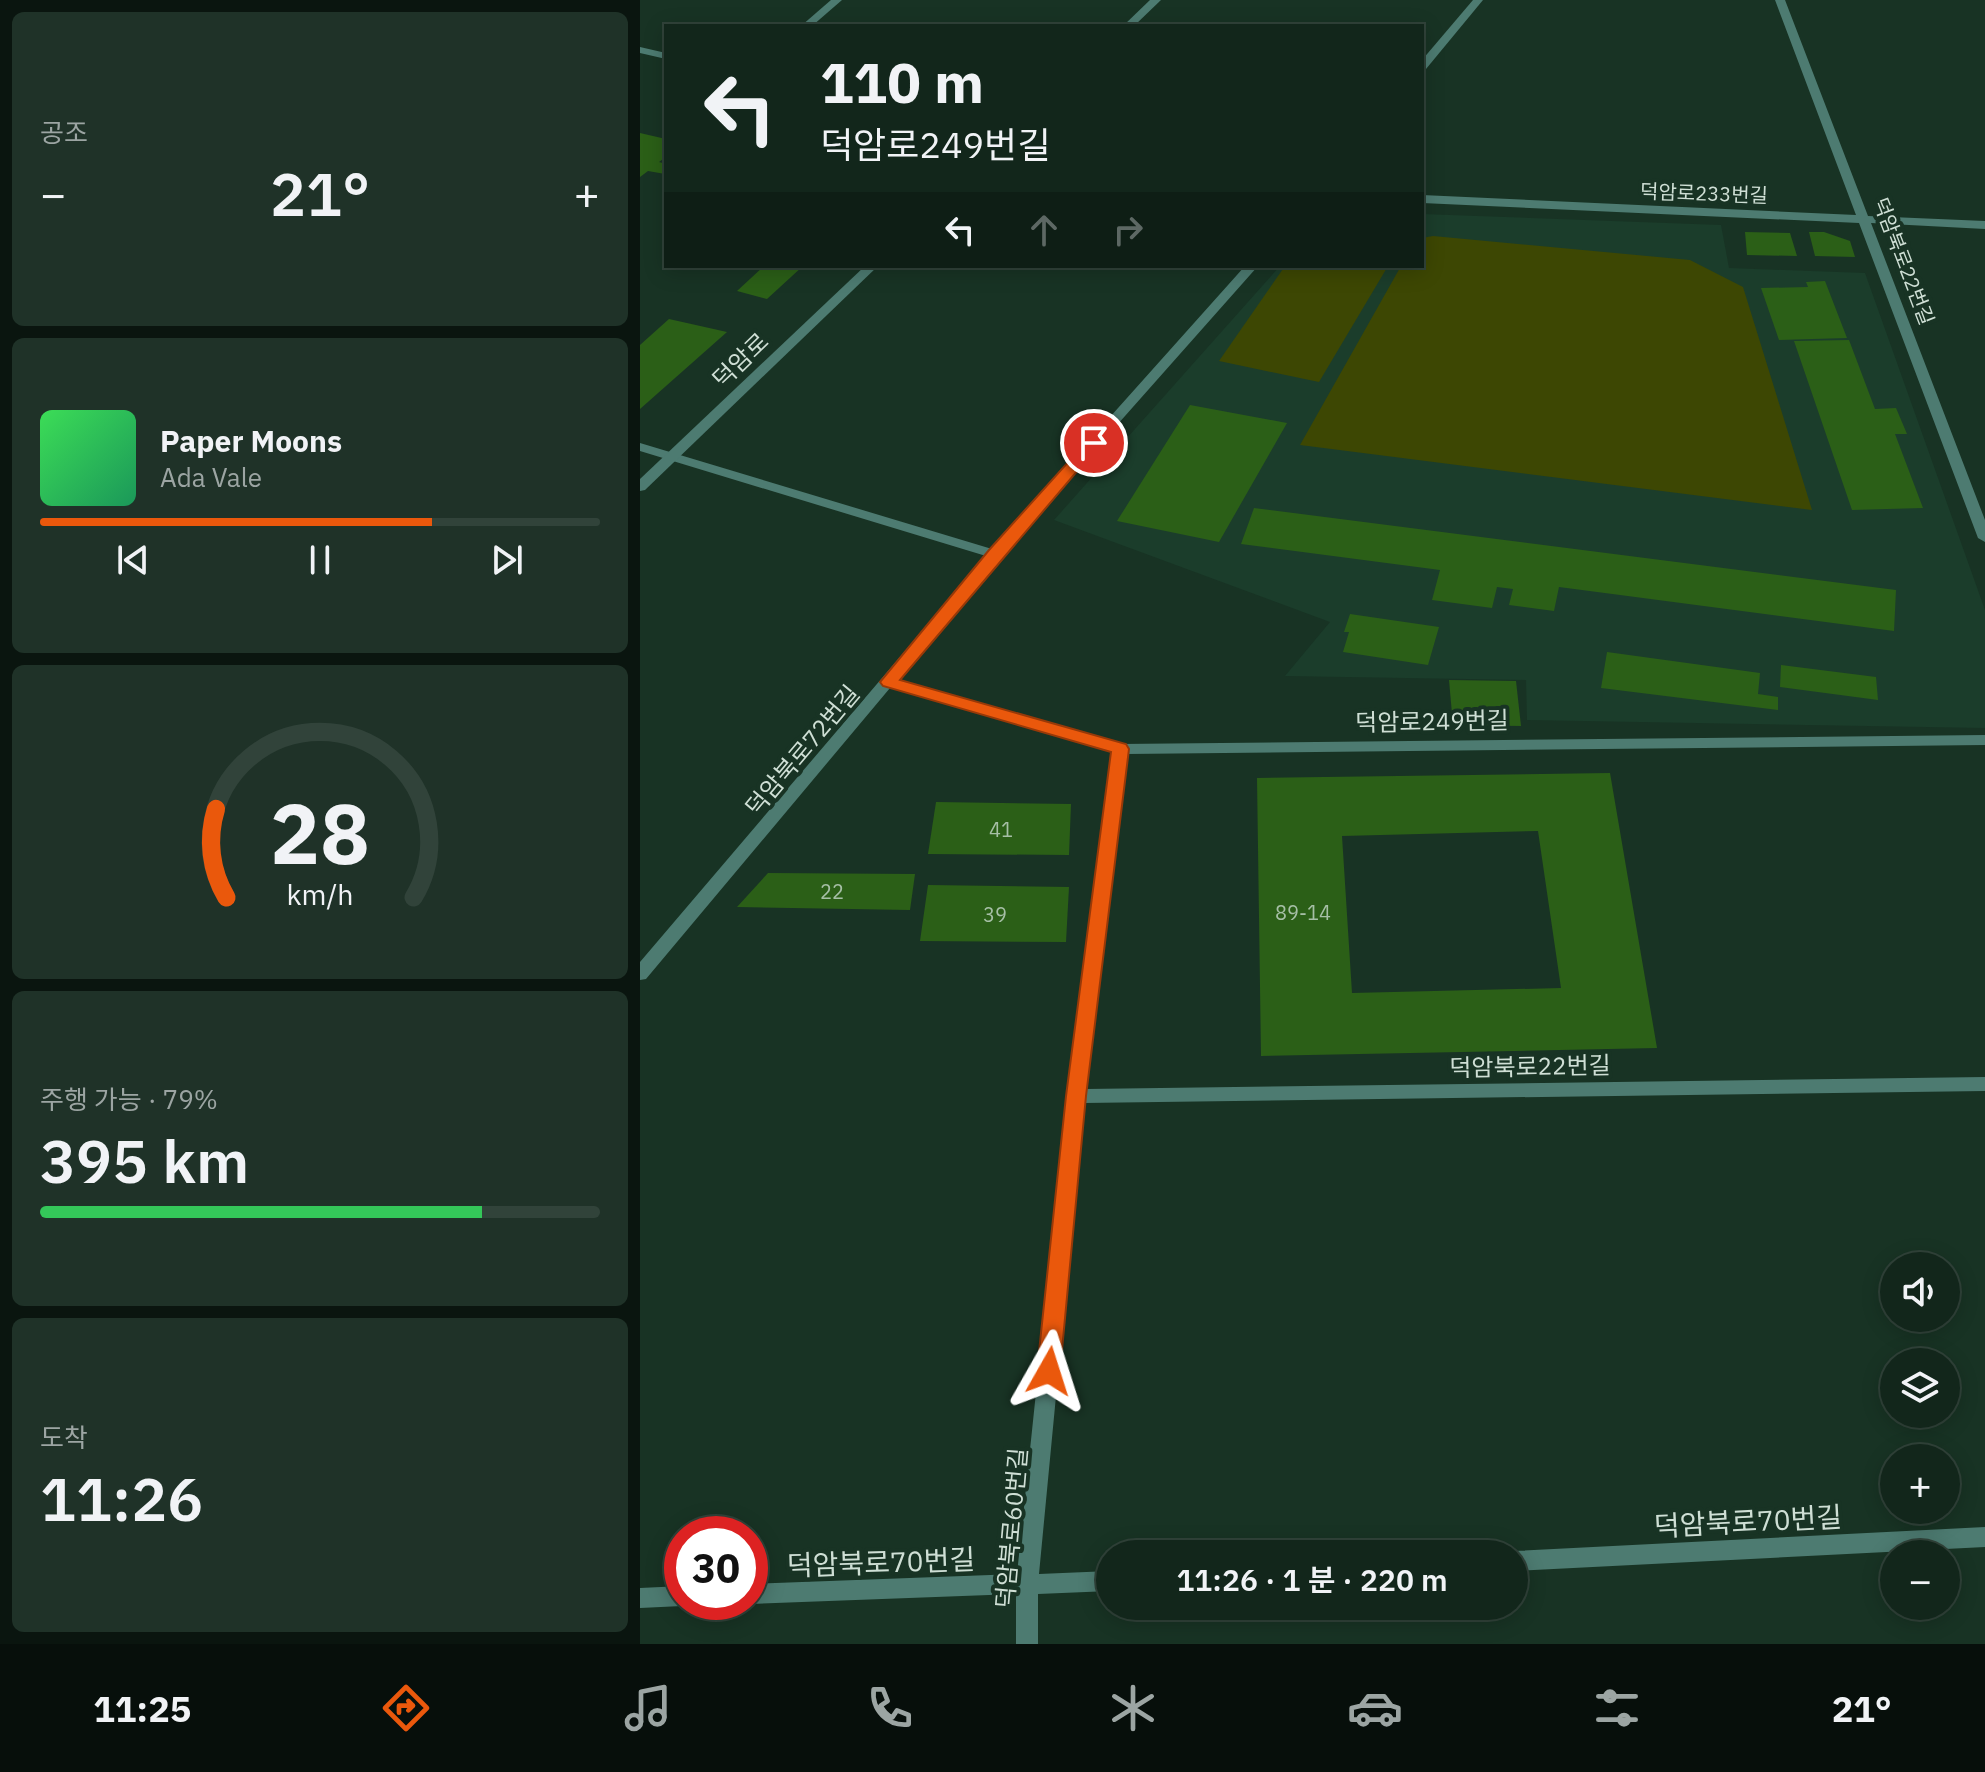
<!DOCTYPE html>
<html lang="ko">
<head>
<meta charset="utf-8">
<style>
	:root { --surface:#12261b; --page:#1f3228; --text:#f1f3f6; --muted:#9ca5a3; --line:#31433a; --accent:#ea580c }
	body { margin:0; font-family:"IBM Plex Sans","Noto Sans KR",sans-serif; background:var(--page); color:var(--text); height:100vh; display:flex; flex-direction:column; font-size:30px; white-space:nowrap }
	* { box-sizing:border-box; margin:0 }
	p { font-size:26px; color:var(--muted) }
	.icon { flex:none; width:44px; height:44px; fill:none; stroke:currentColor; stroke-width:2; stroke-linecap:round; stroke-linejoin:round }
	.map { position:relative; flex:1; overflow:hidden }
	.details { display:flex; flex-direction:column; gap:12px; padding:12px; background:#0a150f; width:640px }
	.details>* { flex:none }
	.banner { position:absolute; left:24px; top:24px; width:760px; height:244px; border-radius:0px; box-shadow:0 4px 20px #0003,0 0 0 2px var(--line); background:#12261b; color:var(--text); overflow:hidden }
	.controls { position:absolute; left:1240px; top:1252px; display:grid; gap:16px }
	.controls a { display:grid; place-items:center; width:80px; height:80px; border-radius:50%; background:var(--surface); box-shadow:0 4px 20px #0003,0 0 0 2px var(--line); font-size:40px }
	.speed { position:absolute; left:24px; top:1516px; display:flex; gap:16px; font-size:40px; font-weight:700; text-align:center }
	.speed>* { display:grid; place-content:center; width:104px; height:104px; border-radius:50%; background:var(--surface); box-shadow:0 4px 20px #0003,0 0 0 2px var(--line); line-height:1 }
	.speed .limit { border:12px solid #d22; background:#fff; color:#111 }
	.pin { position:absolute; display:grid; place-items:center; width:68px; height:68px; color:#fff; margin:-34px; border:4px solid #fff; border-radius:50%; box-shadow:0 2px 8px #0007 }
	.me { position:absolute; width:88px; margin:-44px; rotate:6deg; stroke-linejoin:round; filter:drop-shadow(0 0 6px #0008) }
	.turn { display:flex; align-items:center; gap:28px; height:168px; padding:0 24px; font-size:36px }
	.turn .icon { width:104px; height:104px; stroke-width:2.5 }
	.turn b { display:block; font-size:56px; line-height:68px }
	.lanes { display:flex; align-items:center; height:76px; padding:0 24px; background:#0003; justify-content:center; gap:40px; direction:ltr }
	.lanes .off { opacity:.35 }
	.big { font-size:60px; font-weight:600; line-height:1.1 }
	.details .card { flex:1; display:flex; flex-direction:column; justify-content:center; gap:12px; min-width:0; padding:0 28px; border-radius:12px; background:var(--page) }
	.details .dial { align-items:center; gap:0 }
	.dial svg { height:208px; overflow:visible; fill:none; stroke:var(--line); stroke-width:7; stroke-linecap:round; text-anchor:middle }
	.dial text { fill:var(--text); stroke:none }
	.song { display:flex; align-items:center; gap:24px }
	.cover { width:96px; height:96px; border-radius:12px; background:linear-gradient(135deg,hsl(130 70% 55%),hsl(150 70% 35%)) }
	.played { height:8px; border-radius:4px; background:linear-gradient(90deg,var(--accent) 70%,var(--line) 70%) }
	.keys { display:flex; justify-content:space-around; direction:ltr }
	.heat { display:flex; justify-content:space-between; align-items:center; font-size:44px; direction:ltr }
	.charge { height:12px; border-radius:6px; background:linear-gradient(90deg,#34c759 79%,var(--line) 0) }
	.trip { position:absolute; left:456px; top:1540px; width:432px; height:80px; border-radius:40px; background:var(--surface); box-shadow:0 4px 20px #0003,0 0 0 2px var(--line); font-weight:600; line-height:80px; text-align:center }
	.menu { display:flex; height:128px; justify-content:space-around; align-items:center; background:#070f0b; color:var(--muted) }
	.menu .icon { width:56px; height:56px }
	.menu .selected { color:var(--accent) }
	.menu b { font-size:36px; color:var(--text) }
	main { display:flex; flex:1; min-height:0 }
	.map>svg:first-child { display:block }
	.built { fill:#1b3d2b }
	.green { fill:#3d4703 }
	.building { fill:#2b5f17; fill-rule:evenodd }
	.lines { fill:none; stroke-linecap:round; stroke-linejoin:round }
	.minor { fill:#4d7b71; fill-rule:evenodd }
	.tertiary { fill:#4d7b71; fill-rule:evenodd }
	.route { fill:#ea580c; stroke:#983908; stroke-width:2 }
	.labels { text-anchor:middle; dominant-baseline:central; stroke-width:8; stroke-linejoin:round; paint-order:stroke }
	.far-street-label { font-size:20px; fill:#cfdfd5; stroke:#183324 }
	.number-label { font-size:20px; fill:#a6bfa6 }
	.street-label { font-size:24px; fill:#cfdfd5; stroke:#183324 }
	.near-street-label { font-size:28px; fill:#cfdfd5; stroke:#183324 }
</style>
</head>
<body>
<main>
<section class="details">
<div class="card"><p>공조</p>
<div class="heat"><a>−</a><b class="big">21°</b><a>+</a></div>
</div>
<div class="card">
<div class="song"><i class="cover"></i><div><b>Paper Moons</b><p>Ada Vale</p></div></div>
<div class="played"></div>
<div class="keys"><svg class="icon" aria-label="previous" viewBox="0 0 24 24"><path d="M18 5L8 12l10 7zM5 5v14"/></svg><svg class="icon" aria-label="pause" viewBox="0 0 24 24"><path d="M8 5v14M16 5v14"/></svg><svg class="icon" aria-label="next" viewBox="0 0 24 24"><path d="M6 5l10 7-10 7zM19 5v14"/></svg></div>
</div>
<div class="card dial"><svg viewBox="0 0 100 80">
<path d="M14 69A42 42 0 1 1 86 69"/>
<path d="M14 69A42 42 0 0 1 10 35" stroke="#ea580c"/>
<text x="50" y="56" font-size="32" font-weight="700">28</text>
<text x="50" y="72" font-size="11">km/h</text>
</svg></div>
<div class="card"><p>주행 가능 · 79%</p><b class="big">395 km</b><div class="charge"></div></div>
<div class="card"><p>도착</p><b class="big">11:26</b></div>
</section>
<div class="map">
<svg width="1345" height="1644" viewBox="0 0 1345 1644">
	<rect width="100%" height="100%" fill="#183324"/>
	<path class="built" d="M782,214L1081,225L1089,268L1225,273L1345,610V728L887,720L886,680L645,676L690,622L414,520L640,266H782Z"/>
	<g class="green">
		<path d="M793,236L1050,260L1103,287L1172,510L660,445L761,266H782V238Z"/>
		<path d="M645,266H748L679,382L579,361Z"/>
	</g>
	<g class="building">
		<path d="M0,133L26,139V157L19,162L26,164L25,174L8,171L0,177Z"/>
		<path d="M1105,232L1150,233L1157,256L1107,255Z"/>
		<path d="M1169,232H1184L1210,241L1215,257L1175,256Z"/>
		<path d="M124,266H163L127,299L97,291Z"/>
		<path d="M1185,281L1207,338L1139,340L1121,288L1168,287L1166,282Z"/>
		<path d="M29,319L87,332L0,409V345Z"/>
		<path d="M1209,340L1235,409L1256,408L1267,434H1255L1283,508L1212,510L1154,341Z"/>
		<path d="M550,405L647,423L579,542L477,521Z"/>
		<path d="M614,508L1256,590L1254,631L919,587L914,611L869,605L873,589L857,587L852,608L792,600L800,570L601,544Z"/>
		<path d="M710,614L799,627L788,665L703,652L709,632H704Z"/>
		<path d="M967,652L1120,673L1118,694L1138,697V710L961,688Z"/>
		<path d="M1141,665L1236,677L1238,700L1140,687Z"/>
		<path d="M809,680L876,681L881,726L813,725Z"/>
		<path d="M970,773L1017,1048L621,1056L617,778ZM898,831L921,988L712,993L702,836Z"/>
		<path d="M296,802L431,804L429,855L288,854Z"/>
		<path d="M128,873L275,874L270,910L97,907Z"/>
		<path d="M288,885L429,887L426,942L280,941Z"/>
	</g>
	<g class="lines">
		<g class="minor">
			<path d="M191,0H202L172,26H161Z"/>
			<path d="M833,0H843L786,69L782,70V60Z"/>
			<path d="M1135,0H1145L1228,216L1345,221V229L1231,223L1345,520V542L1338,538L1219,223L782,203V195L1216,215Z"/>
			<path d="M0,47L26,53V59L0,53Z"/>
			<path d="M605,266H618L360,557L257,679L480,744L1345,735V745L487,754L446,1089L1345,1077V1091L444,1103L399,1574L470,1571V1591L398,1594V1644H376V1594L110,1604L105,1602H110V1584L377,1574L427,1096L472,752L250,688L6,979L0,980V962L346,556L0,451V443L352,549Z"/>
			<path d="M1345,1527V1547L874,1571V1554H867L874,1551Z"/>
			<path d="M42,1586V1602L50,1603L42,1606L0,1608V1588Z"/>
		</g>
		<g class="tertiary">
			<path d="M510,0H521L494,26H483Z"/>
			<path d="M225,266H238L5,490L0,491V479Z"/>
		</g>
	</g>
	<path class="route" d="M448,440L461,443L260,680L486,744L489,749L446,1096L420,1371L417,1378L409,1381L401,1378L397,1371L426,1096L471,752L243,686L240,682L349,550Z"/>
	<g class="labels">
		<g class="far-street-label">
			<text transform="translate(1064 193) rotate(2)">덕암로233번길</text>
			<text transform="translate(1264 261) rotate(69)">덕암북로22번길</text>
		</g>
		<g class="number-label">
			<text x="361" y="829">41</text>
			<text x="192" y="891">22</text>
			<text x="663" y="912">89-14</text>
			<text x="355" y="914">39</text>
		</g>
		<g class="street-label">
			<text transform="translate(100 360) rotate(-44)">덕암로</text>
			<text transform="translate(792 721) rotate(-1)">덕암로249번길</text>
			<text transform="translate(162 750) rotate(-50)">덕암북로72번길</text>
			<text transform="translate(890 1066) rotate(-1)">덕암북로22번길</text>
			<text transform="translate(371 1528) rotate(-85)">덕암북로60번길</text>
		</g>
		<g class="near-street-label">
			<text transform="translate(1108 1521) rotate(-3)">덕암북로70번길</text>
			<text transform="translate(241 1562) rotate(-2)">덕암북로70번길</text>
		</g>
	</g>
</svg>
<div class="controls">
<a><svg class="icon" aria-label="sound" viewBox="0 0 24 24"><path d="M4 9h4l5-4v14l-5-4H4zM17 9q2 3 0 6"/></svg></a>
<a><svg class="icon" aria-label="layers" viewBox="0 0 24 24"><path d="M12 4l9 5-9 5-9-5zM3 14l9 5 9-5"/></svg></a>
<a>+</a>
<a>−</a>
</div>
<div class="speed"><div class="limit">30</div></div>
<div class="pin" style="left:454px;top:443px;background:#d93025"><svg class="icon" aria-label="arrive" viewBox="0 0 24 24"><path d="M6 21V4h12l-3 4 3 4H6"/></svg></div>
<svg class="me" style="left:409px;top:1371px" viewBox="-20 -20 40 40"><path d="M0-17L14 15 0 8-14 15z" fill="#ea580c" stroke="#fff" stroke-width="4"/></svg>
<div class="trip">11:26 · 1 분 · 220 m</div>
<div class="banner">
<div class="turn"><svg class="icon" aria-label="left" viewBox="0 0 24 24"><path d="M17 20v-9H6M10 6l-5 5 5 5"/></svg><div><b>110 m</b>덕암로249번길</div></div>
<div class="lanes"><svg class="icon" aria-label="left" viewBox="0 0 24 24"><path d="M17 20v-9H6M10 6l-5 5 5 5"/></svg><svg class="icon off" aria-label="ahead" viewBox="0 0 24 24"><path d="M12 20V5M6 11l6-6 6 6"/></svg><svg class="icon off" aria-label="right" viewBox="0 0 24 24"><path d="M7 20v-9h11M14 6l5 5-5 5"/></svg></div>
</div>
</div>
</main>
<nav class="menu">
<b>11:25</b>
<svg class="icon selected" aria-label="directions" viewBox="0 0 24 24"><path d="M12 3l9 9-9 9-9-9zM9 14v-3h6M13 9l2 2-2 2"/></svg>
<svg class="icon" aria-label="music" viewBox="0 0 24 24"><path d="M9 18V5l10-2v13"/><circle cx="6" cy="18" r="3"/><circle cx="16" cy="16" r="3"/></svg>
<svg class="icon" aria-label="phone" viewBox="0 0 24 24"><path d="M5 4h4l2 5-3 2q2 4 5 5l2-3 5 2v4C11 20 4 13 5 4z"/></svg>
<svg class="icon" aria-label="climate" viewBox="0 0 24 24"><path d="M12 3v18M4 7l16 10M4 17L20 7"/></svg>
<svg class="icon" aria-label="car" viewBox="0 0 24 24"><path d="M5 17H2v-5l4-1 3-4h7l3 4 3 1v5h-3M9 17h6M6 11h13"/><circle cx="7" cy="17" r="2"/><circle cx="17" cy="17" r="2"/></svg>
<svg class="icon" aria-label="filters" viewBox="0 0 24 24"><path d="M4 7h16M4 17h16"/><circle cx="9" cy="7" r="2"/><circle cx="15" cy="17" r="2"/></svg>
<b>21°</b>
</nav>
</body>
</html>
